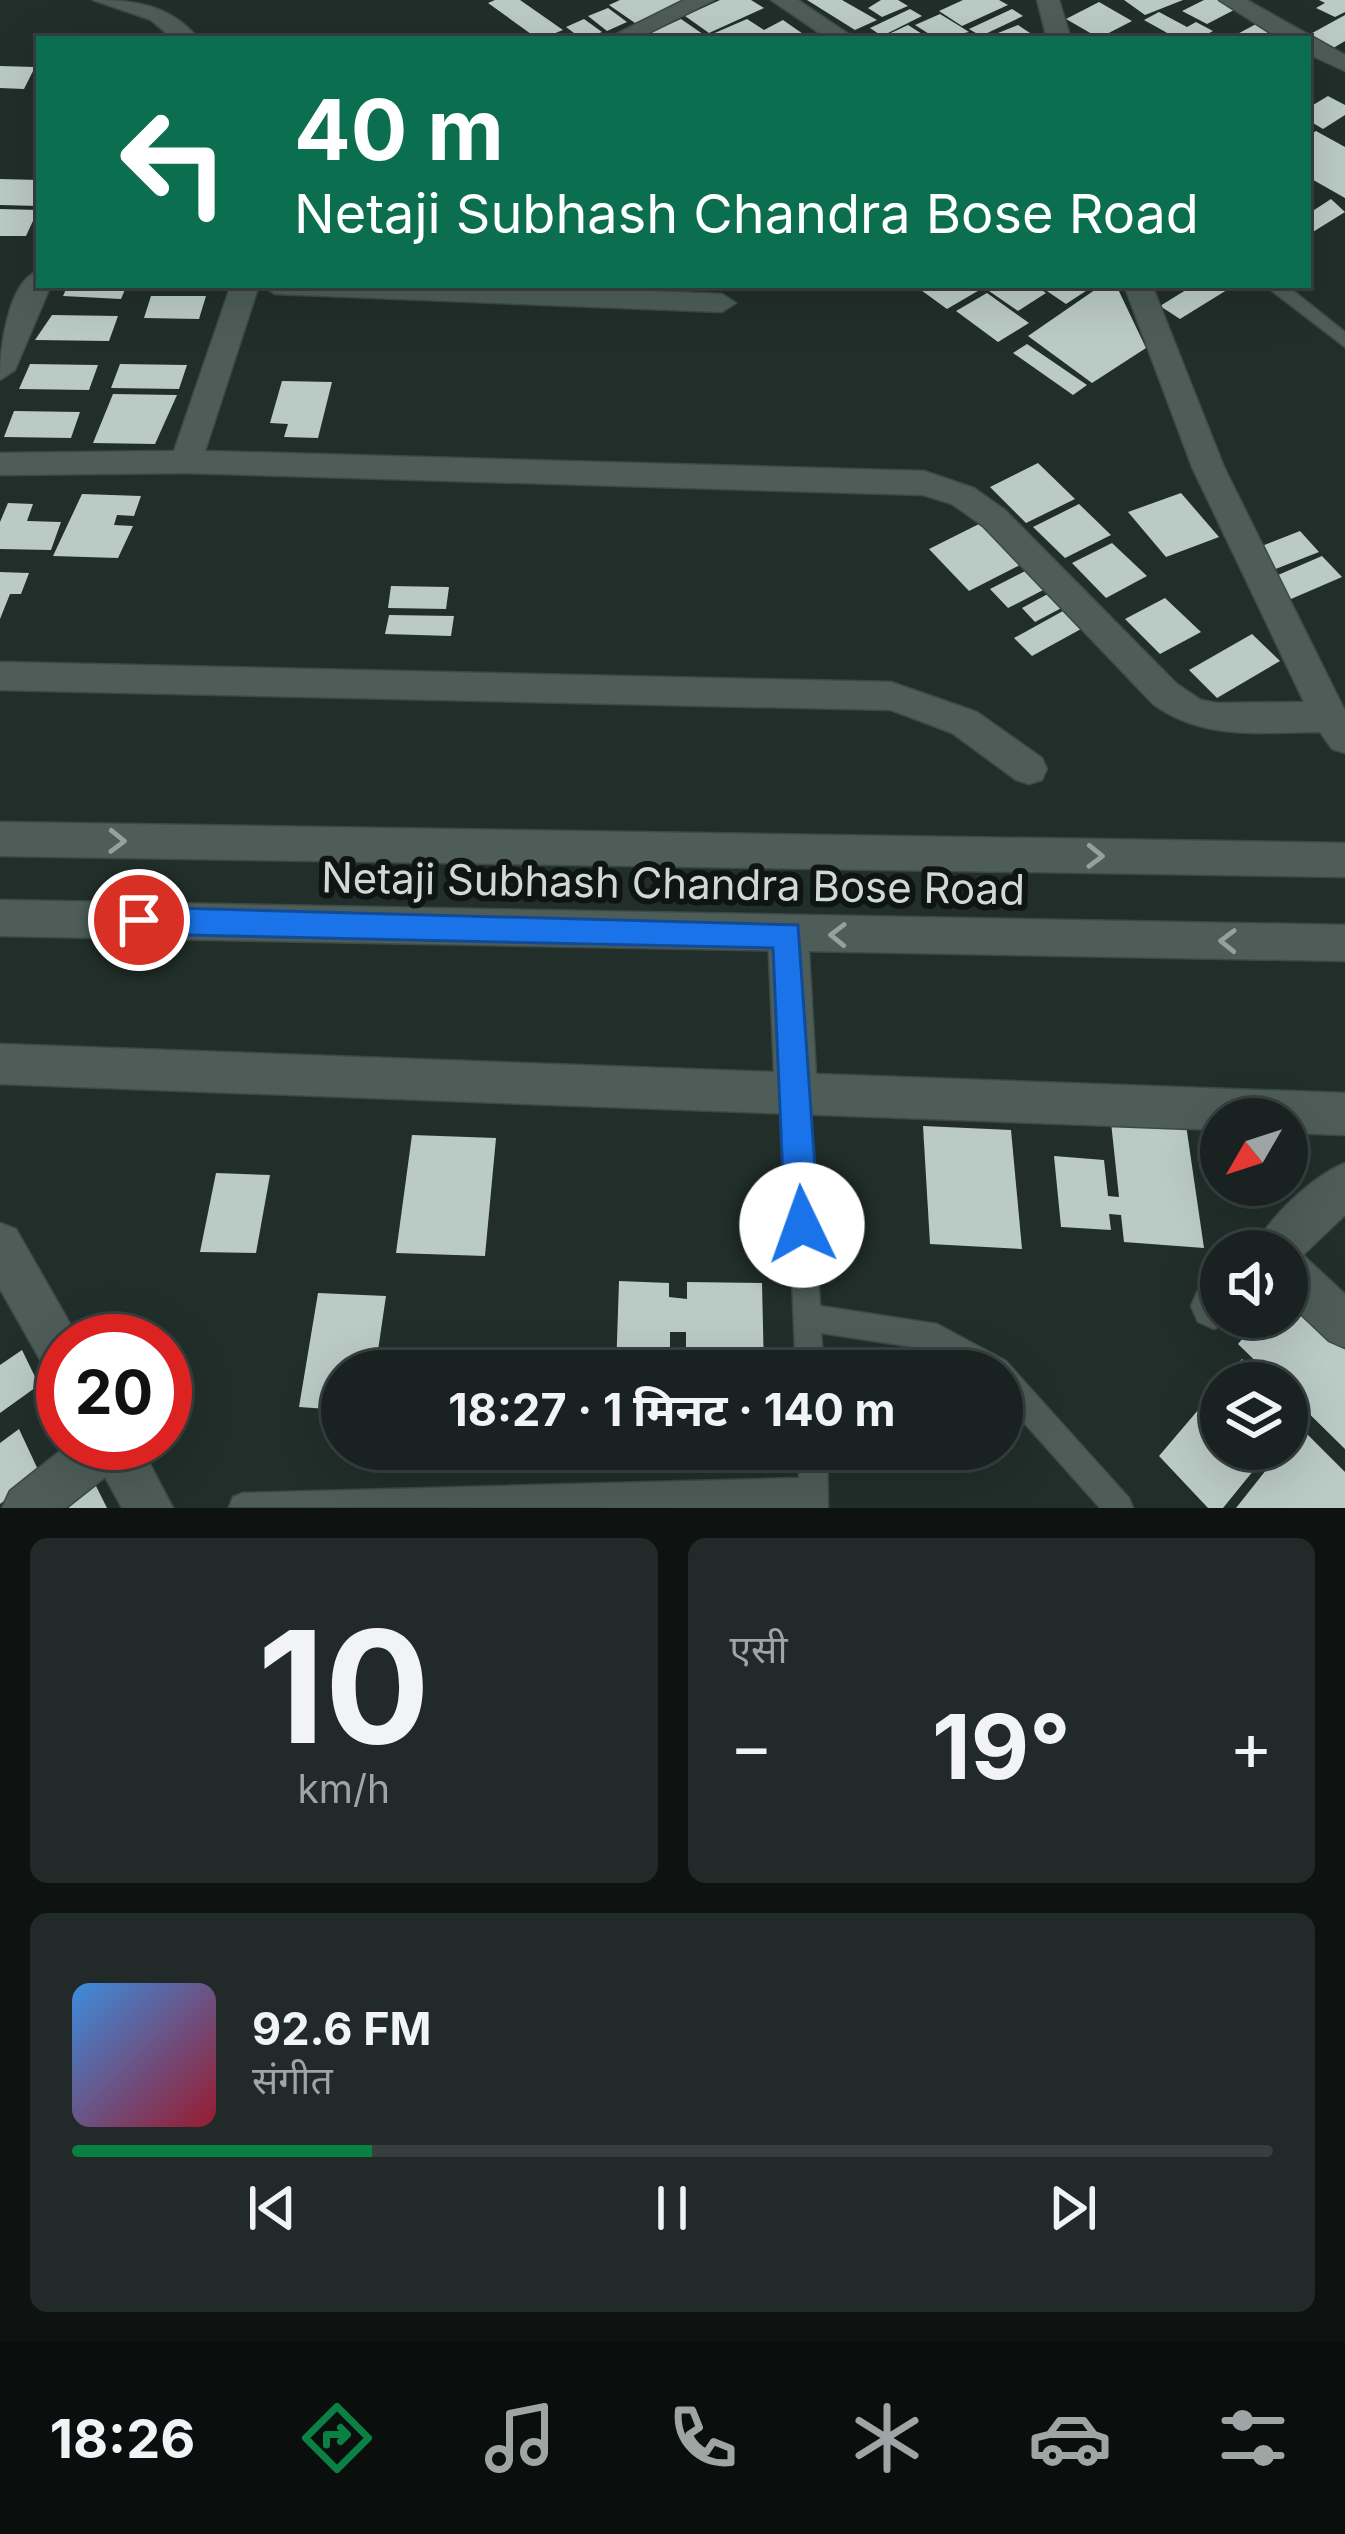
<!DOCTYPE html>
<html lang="hi">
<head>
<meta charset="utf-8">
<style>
	:root { --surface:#192220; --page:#222a29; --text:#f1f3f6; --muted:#9fa4a5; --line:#373f3e; --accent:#0b8043 }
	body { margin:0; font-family:Inter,"Noto Sans Devanagari",sans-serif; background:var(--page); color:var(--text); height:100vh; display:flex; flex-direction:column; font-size:45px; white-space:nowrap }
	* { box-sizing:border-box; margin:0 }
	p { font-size:39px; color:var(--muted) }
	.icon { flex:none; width:66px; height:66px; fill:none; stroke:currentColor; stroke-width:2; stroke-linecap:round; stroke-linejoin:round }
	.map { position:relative; height:1508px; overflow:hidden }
	.panel { display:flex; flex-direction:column; gap:30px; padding:30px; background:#0e1312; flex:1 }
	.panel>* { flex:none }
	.top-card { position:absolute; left:36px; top:36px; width:1275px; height:252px; border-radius:0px; box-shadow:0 12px 48px #0002,0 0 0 3px var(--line); background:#0b6e4f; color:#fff; overflow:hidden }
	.needle { width:78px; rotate:231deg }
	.tools { position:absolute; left:1200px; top:1098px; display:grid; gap:24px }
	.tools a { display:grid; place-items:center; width:108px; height:108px; border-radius:50%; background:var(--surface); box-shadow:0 12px 48px #0002,0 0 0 3px var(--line); font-size:60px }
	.speed { position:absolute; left:36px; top:1314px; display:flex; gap:24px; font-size:60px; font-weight:700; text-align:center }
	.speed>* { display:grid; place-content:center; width:156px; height:156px; border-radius:50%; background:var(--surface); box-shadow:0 12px 48px #0002,0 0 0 3px var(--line); line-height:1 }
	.speed .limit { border:18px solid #d22; background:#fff; color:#111 }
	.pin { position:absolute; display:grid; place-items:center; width:102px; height:102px; color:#fff; margin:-51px; border:6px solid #fff; border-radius:50%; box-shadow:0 3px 12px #0007 }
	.me { position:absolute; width:132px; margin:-66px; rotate:357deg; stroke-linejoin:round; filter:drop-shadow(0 0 9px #0008) }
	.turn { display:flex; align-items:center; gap:42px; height:252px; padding:0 60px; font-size:54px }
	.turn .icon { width:156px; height:156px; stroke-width:2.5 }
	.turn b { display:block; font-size:84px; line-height:102px }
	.big { font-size:90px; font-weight:700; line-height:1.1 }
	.panel .widget { flex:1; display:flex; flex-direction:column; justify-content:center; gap:18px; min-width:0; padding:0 42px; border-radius:18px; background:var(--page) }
	.panel .dial { align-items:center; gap:0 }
	.dial b { font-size:156px; line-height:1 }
	.song { display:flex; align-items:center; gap:36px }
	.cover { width:144px; height:144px; border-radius:18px; background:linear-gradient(135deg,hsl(210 70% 55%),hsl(350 70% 35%)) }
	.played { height:12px; border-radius:6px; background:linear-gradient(90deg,var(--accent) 25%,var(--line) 25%) }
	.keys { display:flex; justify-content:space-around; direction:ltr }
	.heat { display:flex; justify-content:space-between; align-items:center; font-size:66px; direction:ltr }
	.panel .tiles { flex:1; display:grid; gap:30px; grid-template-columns:1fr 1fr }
	.widget:last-child { grid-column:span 2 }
	.trip { position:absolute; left:321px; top:1350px; width:702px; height:120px; border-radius:60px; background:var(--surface); box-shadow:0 12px 48px #0002,0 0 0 3px var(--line); font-weight:700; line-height:120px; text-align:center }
	.menu { display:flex; height:192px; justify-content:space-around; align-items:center; background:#0a0e0d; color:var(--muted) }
	.menu .icon { width:84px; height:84px }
	.menu .active { color:var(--accent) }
	.menu b { font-size:54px; color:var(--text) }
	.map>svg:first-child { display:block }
	.building { fill:#bacac5 }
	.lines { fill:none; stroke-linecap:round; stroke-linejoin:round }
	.lane-casing { stroke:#3d4946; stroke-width:3 }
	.street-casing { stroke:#3d4946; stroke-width:3 }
	.secondary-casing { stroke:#3d4946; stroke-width:3 }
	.lane { fill:#4e5d58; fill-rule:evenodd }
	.street { fill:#4e5d58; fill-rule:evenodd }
	.secondary { fill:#4e5d58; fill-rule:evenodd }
	.oneway { stroke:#96a19d }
	.route { fill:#1a73e8; stroke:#114b97; stroke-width:3 }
	.labels { text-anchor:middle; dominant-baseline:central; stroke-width:12; stroke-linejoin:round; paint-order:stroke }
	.street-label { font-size:42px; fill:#d0d9d6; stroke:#0f1513 }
</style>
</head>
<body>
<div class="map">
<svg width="1345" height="1508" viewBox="0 0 1345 1508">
	<rect width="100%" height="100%" fill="#212e2a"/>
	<g class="building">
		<path d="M495,0H520L563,30L553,34L559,39H538L488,3Z"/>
		<path d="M620,0H687L635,23L609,5Z"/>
		<path d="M720,0H751L764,8L709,33L685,16Z"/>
		<path d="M807,0H842L877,20L855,30Z"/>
		<path d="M881,0H898L908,6L882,17L868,8Z"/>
		<path d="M963,0H999L1008,5L962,26L939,11Z"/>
		<path d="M1124,0H1183L1145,15Z"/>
		<path d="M1204,0H1219L1236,9L1207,24L1182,11Z"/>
		<path d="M1319,0H1345V12L1335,17L1316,8L1325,3Z"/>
		<path d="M1099,2L1132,21L1099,38L1066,19Z"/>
		<path d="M608,8L627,22L607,31L588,16Z"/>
		<path d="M910,9L922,16L882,36L870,28Z"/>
		<path d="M1012,9L1023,16L981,36L969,29Z"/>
		<path d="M1159,12L1187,27L1196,22L1213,31L1198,39H1178L1144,20Z"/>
		<path d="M940,14L958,25L969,32L937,39L915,25Z"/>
		<path d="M1345,15V41L1330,50L1305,37Z"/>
		<path d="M584,19L602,32L582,39L566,27Z"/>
		<path d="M681,19L710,39H637Z"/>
		<path d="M747,19L764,30L783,20L806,36L710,35Z"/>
		<path d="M1258,23L1283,36L1228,39Z"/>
		<path d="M908,25L930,39H878Z"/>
		<path d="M1018,25L1039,39H983Z"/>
		<path d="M0,66L35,67L24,89L0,88Z"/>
		<path d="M1328,96L1345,105V115L1323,129L1308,120V108Z"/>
		<path d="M1316,131L1345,147V198L1308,177V136Z"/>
		<path d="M0,179L39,180V206L0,205Z"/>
		<path d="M1331,199L1345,212L1308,235V214Z"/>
		<path d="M0,209L38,210L26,236H0Z"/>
		<path d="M68,285H127L121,299L63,296Z"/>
		<path d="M914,285H988L947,309Z"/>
		<path d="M998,285H1034L1046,293L1018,311L989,291Z"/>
		<path d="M1038,285H1095L1066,304Z"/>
		<path d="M1102,285H1116L1146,348L1092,383L1028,336Z"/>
		<path d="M1194,285H1235L1180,319L1160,306Z"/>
		<path d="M987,293L1029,323L998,342L956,311Z"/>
		<path d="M151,296H206L199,319L144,318Z"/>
		<path d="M52,315L118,316L109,341L35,340Z"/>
		<path d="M1027,344L1087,385L1073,395L1013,353Z"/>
		<path d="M30,364L98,365L89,390L19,389Z"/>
		<path d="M120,364L187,365L179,389L111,388Z"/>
		<path d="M282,381L332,382L318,438L284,437L288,424L270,423Z"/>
		<path d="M113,394L177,395L155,444L93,443Z"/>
		<path d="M14,411L80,412L71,438L4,437Z"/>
		<path d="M1038,463L1075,499L1026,523L990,487Z"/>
		<path d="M1181,493L1219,537L1166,557L1128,512Z"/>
		<path d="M82,494L141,496L134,516L117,515L114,525L133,526L118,558L53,556Z"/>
		<path d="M8,503L33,504L27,521L61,522L51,550L0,549V522Z"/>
		<path d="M1079,504L1111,535L1065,558L1033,527Z"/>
		<path d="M989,519L1030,560L969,591L929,549Z"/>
		<path d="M1300,531L1319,552L1273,570L1254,549Z"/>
		<path d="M1112,543L1147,576L1106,598L1072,563Z"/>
		<path d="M1322,556L1342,577L1291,599L1271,578Z"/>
		<path d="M1037,565L1055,584L1008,608L990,589Z"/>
		<path d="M0,572L29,573L21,594H10L0,619Z"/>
		<path d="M391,586L449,587L446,609L388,608Z"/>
		<path d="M1055,590L1069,604L1035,622L1022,608Z"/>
		<path d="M1165,598L1201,632L1160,654L1125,619Z"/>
		<path d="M1063,611L1081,629L1032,656L1014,638Z"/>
		<path d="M389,615L454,616L451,636L385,634Z"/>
		<path d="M1252,634L1280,661L1217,698L1189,670Z"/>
		<path d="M1110,1113L1185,1118L1204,1248L1124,1242L1121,1215L1109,1214L1111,1230L1061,1227L1054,1156L1104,1160L1108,1196L1119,1197Z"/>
		<path d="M923,1126L1011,1130L1022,1249L930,1244Z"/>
		<path d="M412,1135L496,1138L485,1256L396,1253Z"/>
		<path d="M216,1173L270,1175L256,1253L200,1252Z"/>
		<path d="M619,1281L669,1283V1297L687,1299V1282L762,1283L764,1371H686V1332H670V1371H616Z"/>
		<path d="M1287,1289L1345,1344V1449L1287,1392V1383H1278L1238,1344L1260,1317H1287Z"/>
		<path d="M318,1293L386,1296L375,1371H342V1410L299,1407Z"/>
		<path d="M22,1350L39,1385L0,1413V1365Z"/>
		<path d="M1242,1359L1266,1383H1221Z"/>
		<path d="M1221,1383V1449H1271L1223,1508H1208L1159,1456Z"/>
		<path d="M1300,1427L1345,1472V1508H1236Z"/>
		<path d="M19,1429L40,1474L0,1504V1443Z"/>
		<path d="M93,1480L107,1508H56Z"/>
	</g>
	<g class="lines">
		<defs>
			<g id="lane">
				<path d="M1271,285H1286L1345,332V347L1272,291Z"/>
				<path d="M796,1085L805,1088L808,1097L820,1306L937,1324L1006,1361L1129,1498L1133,1508H1100L1002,1398V1371H970L933,1350L821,1333L824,1371H796L784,1097L787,1088Z"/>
				<path d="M799,1449H827L828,1508L229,1507L233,1497L243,1493L799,1478Z"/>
			</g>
			<g id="street">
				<path d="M93,0C136,0 170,5 199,39H173L151,20Z"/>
				<path d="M684,0H714L637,39H606Z"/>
				<path d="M771,0H798L856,39H828Z"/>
				<path d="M1037,0H1059L1071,39H1047Z"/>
				<path d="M1219,0H1247L1345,55V71L1308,54V39H1280Z"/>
				<path d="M39,271V285H51L15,370L0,380C0,352 7,280 39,271Z"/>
				<path d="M231,285H259L205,451L924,471L974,488L1005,510L1177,684L1201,700L1217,703L1304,702L1192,467L1124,285H1152L1224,467L1345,711V753L1332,749L1320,732C1259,732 1204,741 1153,704L983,526L952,504L923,495L186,473L0,475V453L174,451Z"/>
				<path d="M261,285H505L722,294L736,303L722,312L275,294Z"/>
				<path d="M0,662L891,682L977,712L1042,758L1047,769L1042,780L1029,784L1016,780L952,733L891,710L0,690Z"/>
				<path d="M788,916L802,921L808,934L816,1074L1345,1093V1135L1287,1133V1119H1221V1130L0,1084V1044L774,1072L768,934L774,921Z"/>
				<path d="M1345,1163V1215L1303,1255L1345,1294V1348L1329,1341L1287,1301V1251H1253C1266,1219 1313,1176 1345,1163Z"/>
				<path d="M0,1223L16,1229L80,1341H63V1379L47,1372L0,1289Z"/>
				<path d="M1221,1277V1317H1236L1214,1329L1198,1322L1191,1306L1198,1290Z"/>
				<path d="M70,1443H139L173,1508H122L105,1477L66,1508H2L10,1491Z"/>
			</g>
			<g id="secondary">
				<path d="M0,822L1345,843V877L0,856Z"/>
				<path d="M0,900L1345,925V961L0,936Z"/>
			</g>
		</defs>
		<use href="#lane" class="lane-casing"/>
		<use href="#street" class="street-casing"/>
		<use href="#secondary" class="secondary-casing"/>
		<use href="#lane" class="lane"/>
		<use href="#street" class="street"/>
		<use href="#secondary" class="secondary"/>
	</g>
	<defs><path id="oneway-chevron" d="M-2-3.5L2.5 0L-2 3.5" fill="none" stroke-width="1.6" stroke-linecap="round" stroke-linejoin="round" transform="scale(3)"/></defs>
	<g class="oneway">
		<use href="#oneway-chevron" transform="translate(117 841) rotate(1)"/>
		<use href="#oneway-chevron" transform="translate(1095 856) rotate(1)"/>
		<use href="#oneway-chevron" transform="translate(838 935) rotate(-179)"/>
		<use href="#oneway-chevron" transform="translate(1228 941) rotate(-179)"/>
	</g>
	<path class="route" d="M139,907L798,925L819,1225L814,1236L802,1241L790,1236L785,1225L773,948L139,934L124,920Z"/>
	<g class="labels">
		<g class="street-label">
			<text transform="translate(673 883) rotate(1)">Netaji Subhash Chandra Bose Road</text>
		</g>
	</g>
</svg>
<div class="tools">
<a><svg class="needle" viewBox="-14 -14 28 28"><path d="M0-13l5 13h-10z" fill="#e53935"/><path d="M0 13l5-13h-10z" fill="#9fa4a5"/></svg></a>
<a><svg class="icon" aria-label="sound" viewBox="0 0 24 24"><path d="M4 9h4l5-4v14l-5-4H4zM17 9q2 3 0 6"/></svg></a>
<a><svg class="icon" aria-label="layers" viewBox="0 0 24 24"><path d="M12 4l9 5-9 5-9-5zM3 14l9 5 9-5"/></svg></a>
</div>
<div class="speed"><div class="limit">20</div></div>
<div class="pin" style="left:139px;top:920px;background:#d93025"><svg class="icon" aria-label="arrive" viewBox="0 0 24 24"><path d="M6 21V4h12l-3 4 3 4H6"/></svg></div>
<svg class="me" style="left:802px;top:1225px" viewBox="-20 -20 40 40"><circle r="19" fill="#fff"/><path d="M0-13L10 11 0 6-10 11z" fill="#1a73e8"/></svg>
<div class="trip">18:27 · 1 मिनट · 140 m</div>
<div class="top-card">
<div class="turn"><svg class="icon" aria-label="left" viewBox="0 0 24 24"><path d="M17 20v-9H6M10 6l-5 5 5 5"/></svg><div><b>40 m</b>Netaji Subhash Chandra Bose Road</div></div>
</div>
</div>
<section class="panel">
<div class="tiles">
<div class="widget dial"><b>10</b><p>km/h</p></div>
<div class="widget"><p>एसी</p>
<div class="heat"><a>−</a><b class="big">19°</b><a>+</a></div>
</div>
<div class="widget">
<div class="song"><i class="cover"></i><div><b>92.6 FM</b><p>संगीत</p></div></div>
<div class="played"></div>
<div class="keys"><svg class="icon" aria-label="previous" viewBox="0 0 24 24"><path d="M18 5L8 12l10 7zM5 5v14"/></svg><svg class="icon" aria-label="pause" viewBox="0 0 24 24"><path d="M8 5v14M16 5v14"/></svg><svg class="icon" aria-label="next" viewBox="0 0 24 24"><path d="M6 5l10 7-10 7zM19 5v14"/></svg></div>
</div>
</div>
</section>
<nav class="menu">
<b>18:26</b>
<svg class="icon active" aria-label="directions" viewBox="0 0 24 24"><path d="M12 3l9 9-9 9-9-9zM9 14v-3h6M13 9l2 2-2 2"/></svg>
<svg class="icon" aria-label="music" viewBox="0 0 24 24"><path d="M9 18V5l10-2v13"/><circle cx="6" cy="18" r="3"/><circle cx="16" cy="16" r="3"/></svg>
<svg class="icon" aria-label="phone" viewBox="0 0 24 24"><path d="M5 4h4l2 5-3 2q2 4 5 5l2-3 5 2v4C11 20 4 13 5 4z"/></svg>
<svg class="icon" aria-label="climate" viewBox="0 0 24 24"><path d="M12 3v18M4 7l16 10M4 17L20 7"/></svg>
<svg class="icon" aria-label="car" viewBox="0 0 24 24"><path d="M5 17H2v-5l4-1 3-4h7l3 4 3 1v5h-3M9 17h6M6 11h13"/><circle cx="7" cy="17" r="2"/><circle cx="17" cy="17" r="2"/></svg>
<svg class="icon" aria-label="filters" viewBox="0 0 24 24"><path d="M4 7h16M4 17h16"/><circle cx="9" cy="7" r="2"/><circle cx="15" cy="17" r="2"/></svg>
</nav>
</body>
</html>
